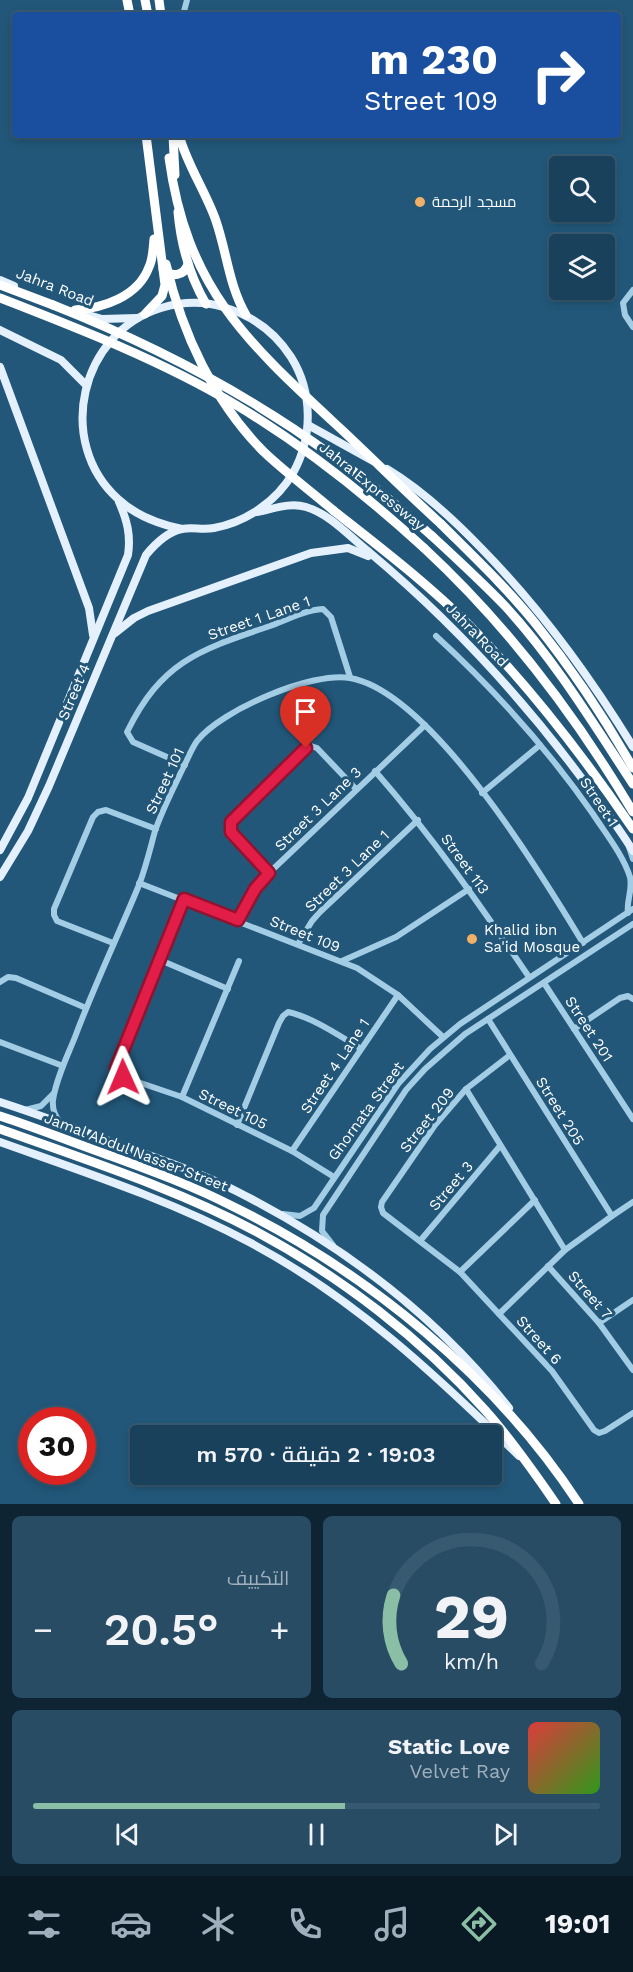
<!DOCTYPE html>
<html lang="ar">
<head>
<meta charset="utf-8">
<style>
	:root { --surface:#1a415b; --page:#274c64; --text:#f1f3f6; --muted:#9fafbb; --line:#385a71; --accent:#8abfa5 }
	body { margin:0; font-family:"Work Sans",Cairo,sans-serif; background:var(--page); color:var(--text); direction:rtl; height:100vh; display:flex; flex-direction:column; font-size:22px; white-space:nowrap }
	* { box-sizing:border-box; margin:0 }
	p { font-size:20px; color:var(--muted) }
	.icon { flex:none; width:33px; height:33px; fill:none; stroke:currentColor; stroke-width:2; stroke-linecap:round; stroke-linejoin:round }
	.map { position:relative; height:1504px; overflow:hidden; direction:ltr }
	.sheet { display:flex; flex-direction:column; gap:12px; padding:12px; background:#0e2432; flex:1 }
	.sheet>* { flex:none }
	.banner { position:absolute; left:12px; top:12px; width:609px; height:126px; border-radius:6px; box-shadow:0 3px 9px #0003,0 0 0 2px var(--line); direction:rtl; background:#1a4fa0; color:#fff; overflow:hidden }
	.buttons { position:absolute; left:549px; top:156px; display:grid; gap:12px }
	.buttons a { display:grid; place-items:center; width:66px; height:66px; border-radius:6px; background:var(--surface); box-shadow:0 3px 9px #0003,0 0 0 2px var(--line); font-size:30px }
	.speed { position:absolute; left:18px; top:1407px; display:flex; gap:12px; font-size:30px; font-weight:700; text-align:center }
	.speed>* { display:grid; place-content:center; width:78px; height:78px; border-radius:50%; background:var(--surface); box-shadow:0 3px 9px #0003,0 0 0 2px var(--line); line-height:1 }
	.speed .limit { border:9px solid #d22; background:#fff; color:#111 }
	.pin { position:absolute; display:grid; place-items:center; width:51px; height:51px; color:#fff; margin:-62px -26px; border-radius:50% 50% 50% 0; rotate:-45deg; box-shadow:0 0 6px #0007 }
	.pin .icon { rotate:45deg }
	.me { position:absolute; width:66px; margin:-33px; rotate:359deg; stroke-linejoin:round; filter:drop-shadow(0 0 4px #0008) }
	.turn { display:flex; align-items:center; gap:21px; height:126px; padding:0 24px; font-size:27px }
	.turn .icon { width:78px; height:78px; stroke-width:2.5 }
	.turn b { display:block; font-size:42px; line-height:51px }
	.big { font-size:45px; font-weight:600; line-height:1.1 }
	.sheet .card { flex:1; display:flex; flex-direction:column; justify-content:center; gap:9px; min-width:0; padding:0 21px; border-radius:9px; background:var(--page) }
	.sheet .dial { align-items:center; gap:0 }
	.dial svg { height:156px; overflow:visible; fill:none; stroke:var(--line); stroke-width:7; stroke-linecap:round; text-anchor:middle }
	.dial text { fill:var(--text); stroke:none }
	.song { display:flex; align-items:center; gap:18px }
	.cover { width:72px; height:72px; border-radius:9px; background:linear-gradient(135deg,hsl(0 70% 55%),hsl(110 70% 35%)) }
	.played { height:6px; border-radius:3px; background:linear-gradient(90deg,var(--accent) 55%,var(--line) 55%) }
	.keys { display:flex; justify-content:space-around; direction:ltr }
	.heat { display:flex; justify-content:space-between; align-items:center; font-size:33px; direction:ltr }
	.sheet .tiles { flex:1; display:grid; gap:12px; grid-template-columns:1fr 1fr }
	.card:last-child { grid-column:span 2 }
	.trip { position:absolute; left:130px; top:1425px; width:372px; height:60px; border-radius:6px; background:var(--surface); box-shadow:0 3px 9px #0003,0 0 0 2px var(--line); font-weight:600; line-height:60px; text-align:center; direction:rtl }
	.tab-bar { display:flex; height:96px; justify-content:space-around; align-items:center; background:#0a1a24; color:var(--muted) }
	.tab-bar .icon { width:42px; height:42px }
	.tab-bar .selected { color:var(--accent) }
	.tab-bar b { font-size:27px; color:var(--text) }
	.map>svg:first-child { display:block }
	.lines { fill:none; stroke-linecap:round; stroke-linejoin:round }
	.minor { stroke:#a3cce5; stroke-width:6 }
	.major { stroke:#e4f1fc; stroke-width:8 }
	.highway { stroke:#fff; stroke-width:9 }
	.highway-bridge { stroke:#fff; stroke-width:9 }
	.route-casing { stroke:#92132f; stroke-width:15 }
	.route { stroke:#e11d48; stroke-width:10 }
	.poi-dot { fill:#f0b166; stroke:#225779; stroke-width:2 }
	.labels { text-anchor:middle; dominant-baseline:central; stroke-width:6; stroke-linejoin:round; paint-order:stroke }
	.poi-label { font-size:15px; fill:#fff; stroke:#225779; text-anchor:start }
	.street-label { font-size:15px; fill:#fff; stroke:#225779 }
</style>
</head>
<body>
<div class="map">
<svg width="633" height="1504" viewBox="0 0 633 1504">
	<rect width="100%" height="100%" fill="#225779"/>
	<g class="lines">
		<g class="minor">
			<path d="M183,15L187,0"/>
			<path d="M633,290L623,303L625,315L633,327"/>
			<path d="M436,636C495,690 547,748 593,814C606,834 623,855 630,877C633,890 626,901 628,913"/>
			<path d="M185,765L133,742L127,732C162,661 199,650 270,626C286,620 305,610 323,609L331,617L350,677"/>
			<path d="M375,771C432,836 480,905 529,977"/>
			<path d="M482,793L540,745"/>
			<path d="M629,847L633,859"/>
			<path d="M269,873L231,832L230,824L303,749L311,746L317,748L356,789"/>
			<path d="M139,883L357,968L398,995L443,1037"/>
			<path d="M184,899L116,1068L123,1077L182,1097L292,1151L334,1177"/>
			<path d="M239,920L255,889L269,873L425,725"/>
			<path d="M113,943L57,921L54,915V909L93,817L98,812L106,810L156,829"/>
			<path d="M298,944L312,921L320,912L418,820"/>
			<path d="M160,960L228,989"/>
			<path d="M342,961L396,937L469,889"/>
			<path d="M0,982L8,977L16,978L86,1008"/>
			<path d="M544,983L633,1119"/>
			<path d="M488,1019L612,1216"/>
			<path d="M574,1029L620,998L628,996L633,999"/>
			<path d="M0,1042L63,1066"/>
			<path d="M510,1055L466,1089L435,1125L382,1202L381,1207L383,1213L460,1272L552,1371L594,1430L599,1433L605,1431L633,1413"/>
			<path d="M466,1089L565,1250"/>
			<path d="M182,1097L239,961"/>
			<path d="M25,1110L41,1106L54,1093"/>
			<path d="M60,1122C55,1116 52,1109 53,1100C56,1079 67,1057 75,1037C94,986 118,936 139,885C146,867 150,849 155,831C163,808 174,787 184,766C188,758 192,748 197,741C221,710 313,671 350,678C431,692 542,875 583,943"/>
			<path d="M237,1125L279,1023L283,1016L288,1012C314,1018 338,1035 360,1048"/>
			<path d="M292,1151L398,995"/>
			<path d="M283,1214L300,1216L314,1208L398,1084L430,1049L460,1024L633,909"/>
			<path d="M420,1241L500,1146"/>
			<path d="M333,1245L322,1231L323,1215L406,1090L425,1069L465,1034L633,924"/>
			<path d="M548,1266L599,1323L633,1370"/>
			<path d="M460,1272L535,1200"/>
			<path d="M499,1314L565,1250L612,1216L633,1202"/>
			<path d="M599,1323L633,1300"/>
		</g>
		<g class="major">
			<path d="M0,280L14,286"/>
			<path d="M85,314L102,319L137,318"/>
			<path d="M0,330L61,360L86,385"/>
			<path d="M0,367L89,608L93,635"/>
			<path d="M308,425L373,461"/>
			<path d="M387,469C422,490 453,519 481,548C540,608 589,675 633,747"/>
			<path d="M257,512C273,509 290,502 306,507C330,514 350,537 369,552C454,623 529,705 594,795C607,813 621,831 633,851"/>
			<path d="M115,633L134,618L148,611L311,553L348,548L368,556"/>
			<path d="M0,850L28,798L128,555C131,535 127,520 119,502"/>
			<path d="M0,877L28,831L49,786L146,555C155,544 167,532 182,529C192,527 203,530 214,528C246,522 276,502 293,473C313,437 313,392 291,357C275,332 251,315 223,307C203,301 181,302 161,308C80,333 55,442 118,499C136,516 158,524 182,529"/>
			<path d="M0,1102C43,1116 86,1132 128,1148C165,1161 203,1174 238,1192C342,1245 437,1316 509,1408"/>
			<path d="M0,1142C84,1172 170,1200 249,1242C353,1297 436,1375 519,1456"/>
		</g>
		<g class="highway">
			<path d="M127,0L130,15"/>
			<path d="M145,0L148,15"/>
			<path d="M159,0L161,15"/>
			<path d="M173,135L175,175"/>
			<path d="M179,135C187,165 206,192 216,221C227,253 229,286 246,315"/>
			<path d="M178,212C181,245 189,275 206,304"/>
			<path d="M163,269C172,278 184,276 188,264"/>
			<path d="M0,285L53,305"/>
			<path d="M75,310C103,308 138,297 149,267C153,259 153,249 154,239"/>
			<path d="M145,314L162,296L165,285L146,135"/>
			<path d="M334,511C381,548 428,584 470,626C531,688 584,757 633,829"/>
			<path d="M441,524C473,556 507,588 535,623C572,669 604,717 633,768"/>
			<path d="M432,536C457,559 482,582 505,606C554,659 593,723 633,784"/>
			<path d="M424,548C506,624 576,716 633,812"/>
			<path d="M0,1116C37,1128 74,1143 111,1156C152,1171 193,1186 232,1206C367,1272 496,1377 579,1504"/>
			<path d="M0,1129C86,1160 177,1189 257,1232C341,1277 421,1338 485,1410C511,1439 534,1472 556,1504"/>
		</g>
		<g class="highway-bridge">
			<path d="M169,158C187,290 249,344 342,430C375,461 407,493 441,524"/>
			<path d="M166,264C182,333 214,402 264,452C286,473 311,491 334,511"/>
			<path d="M0,298C80,329 162,361 236,405C303,445 366,495 424,548"/>
			<path d="M53,305C195,361 319,434 432,536"/>
		</g>
	</g>
	<g class="lines">
		<defs>
			<path id="route" d="M123,1077L116,1068L184,899L238,920L255,889L269,873L231,832V822L306,748"/>
		</defs>
		<use href="#route" class="route-casing"/>
		<use href="#route" class="route"/>
	</g>
	<g class="poi-dot">
		<circle cx="420" cy="202" r="6"/>
		<circle cx="472" cy="939" r="6"/>
	</g>
	<g class="labels">
		<g class="poi-label">
			<text x="432" y="202">مسجد الرحمة</text>
			<text x="484" y="930">Khalid ibn<tspan x="484" dy="17">Sa'id Mosque</tspan></text>
		</g>
		<g class="street-label">
			<text transform="translate(55 287) rotate(21)">Jahra Road</text>
			<text transform="translate(372 486) rotate(39)">Jahra Expressway</text>
			<text transform="translate(259 618) rotate(-19)">Street 1 Lane 1</text>
			<text transform="translate(477 635) rotate(46)">Jahra Road</text>
			<text transform="translate(74 692) rotate(-67)">Street 4</text>
			<text transform="translate(165 781) rotate(-65)">Street 101</text>
			<text transform="translate(599 802) rotate(56)">Street 1</text>
			<text transform="translate(318 809) rotate(-44)">Street 3 Lane 3</text>
			<text transform="translate(465 864) rotate(54)">Street 113</text>
			<text transform="translate(347 871) rotate(-44)">Street 3 Lane 1</text>
			<text transform="translate(305 934) rotate(22)">Street 109</text>
			<text transform="translate(589 1029) rotate(57)">Street 201</text>
			<text transform="translate(335 1066) rotate(-56)">Street 4 Lane 1</text>
			<text transform="translate(233 1109) rotate(26)">Street 105</text>
			<text transform="translate(366 1111) rotate(-54)">Ghornata Street</text>
			<text transform="translate(560 1111) rotate(58)">Street 205</text>
			<text transform="translate(427 1120) rotate(-52)">Street 209</text>
			<text transform="translate(136 1152) rotate(21)">Jamal Abdul Nasser Street</text>
			<text transform="translate(451 1186) rotate(-50)">Street 3</text>
			<text transform="translate(590 1295) rotate(49)">Street 7</text>
			<text transform="translate(539 1340) rotate(48)">Street 6</text>
		</g>
	</g>
</svg>
<div class="buttons">
<a><svg class="icon" aria-label="search" viewBox="0 0 24 24"><circle cx="10" cy="10" r="6"/><path d="M15 15l6 6"/></svg></a>
<a><svg class="icon" aria-label="layers" viewBox="0 0 24 24"><path d="M12 4l9 5-9 5-9-5zM3 14l9 5 9-5"/></svg></a>
</div>
<div class="speed"><div class="limit">30</div></div>
<div class="pin" style="left:306px;top:748px;background:#d93025"><svg class="icon" aria-label="arrive" viewBox="0 0 24 24"><path d="M6 21V4h12l-3 4 3 4H6"/></svg></div>
<svg class="me" style="left:123px;top:1077px" viewBox="-20 -20 40 40"><path d="M0-17L14 15 0 8-14 15z" fill="#e11d48" stroke="#fff" stroke-width="4"/></svg>
<div class="trip">19:03 · 2 دقيقة · 570 m</div>
<div class="banner">
<div class="turn"><svg class="icon" aria-label="right" viewBox="0 0 24 24"><path d="M7 20v-9h11M14 6l5 5-5 5"/></svg><div><b>230 m</b>Street 109</div></div>
</div>
</div>
<section class="sheet">
<div class="tiles">
<div class="card dial"><svg viewBox="0 0 100 80">
<path d="M14 69A42 42 0 1 1 86 69"/>
<path d="M14 69A42 42 0 0 1 10 34" stroke="#8abfa5"/>
<text x="50" y="56" font-size="32" font-weight="700">29</text>
<text x="50" y="72" font-size="11">km/h</text>
</svg></div>
<div class="card"><p>التكييف</p>
<div class="heat"><a>−</a><b class="big">20.5°</b><a>+</a></div>
</div>
<div class="card">
<div class="song"><i class="cover"></i><div><b>Static Love</b><p>Velvet Ray</p></div></div>
<div class="played"></div>
<div class="keys"><svg class="icon" aria-label="previous" viewBox="0 0 24 24"><path d="M18 5L8 12l10 7zM5 5v14"/></svg><svg class="icon" aria-label="pause" viewBox="0 0 24 24"><path d="M8 5v14M16 5v14"/></svg><svg class="icon" aria-label="next" viewBox="0 0 24 24"><path d="M6 5l10 7-10 7zM19 5v14"/></svg></div>
</div>
</div>
</section>
<nav class="tab-bar">
<b>19:01</b>
<svg class="icon selected" aria-label="directions" viewBox="0 0 24 24"><path d="M12 3l9 9-9 9-9-9zM9 14v-3h6M13 9l2 2-2 2"/></svg>
<svg class="icon" aria-label="music" viewBox="0 0 24 24"><path d="M9 18V5l10-2v13"/><circle cx="6" cy="18" r="3"/><circle cx="16" cy="16" r="3"/></svg>
<svg class="icon" aria-label="phone" viewBox="0 0 24 24"><path d="M5 4h4l2 5-3 2q2 4 5 5l2-3 5 2v4C11 20 4 13 5 4z"/></svg>
<svg class="icon" aria-label="climate" viewBox="0 0 24 24"><path d="M12 3v18M4 7l16 10M4 17L20 7"/></svg>
<svg class="icon" aria-label="car" viewBox="0 0 24 24"><path d="M5 17H2v-5l4-1 3-4h7l3 4 3 1v5h-3M9 17h6M6 11h13"/><circle cx="7" cy="17" r="2"/><circle cx="17" cy="17" r="2"/></svg>
<svg class="icon" aria-label="filters" viewBox="0 0 24 24"><path d="M4 7h16M4 17h16"/><circle cx="9" cy="7" r="2"/><circle cx="15" cy="17" r="2"/></svg>
</nav>
</body>
</html>
